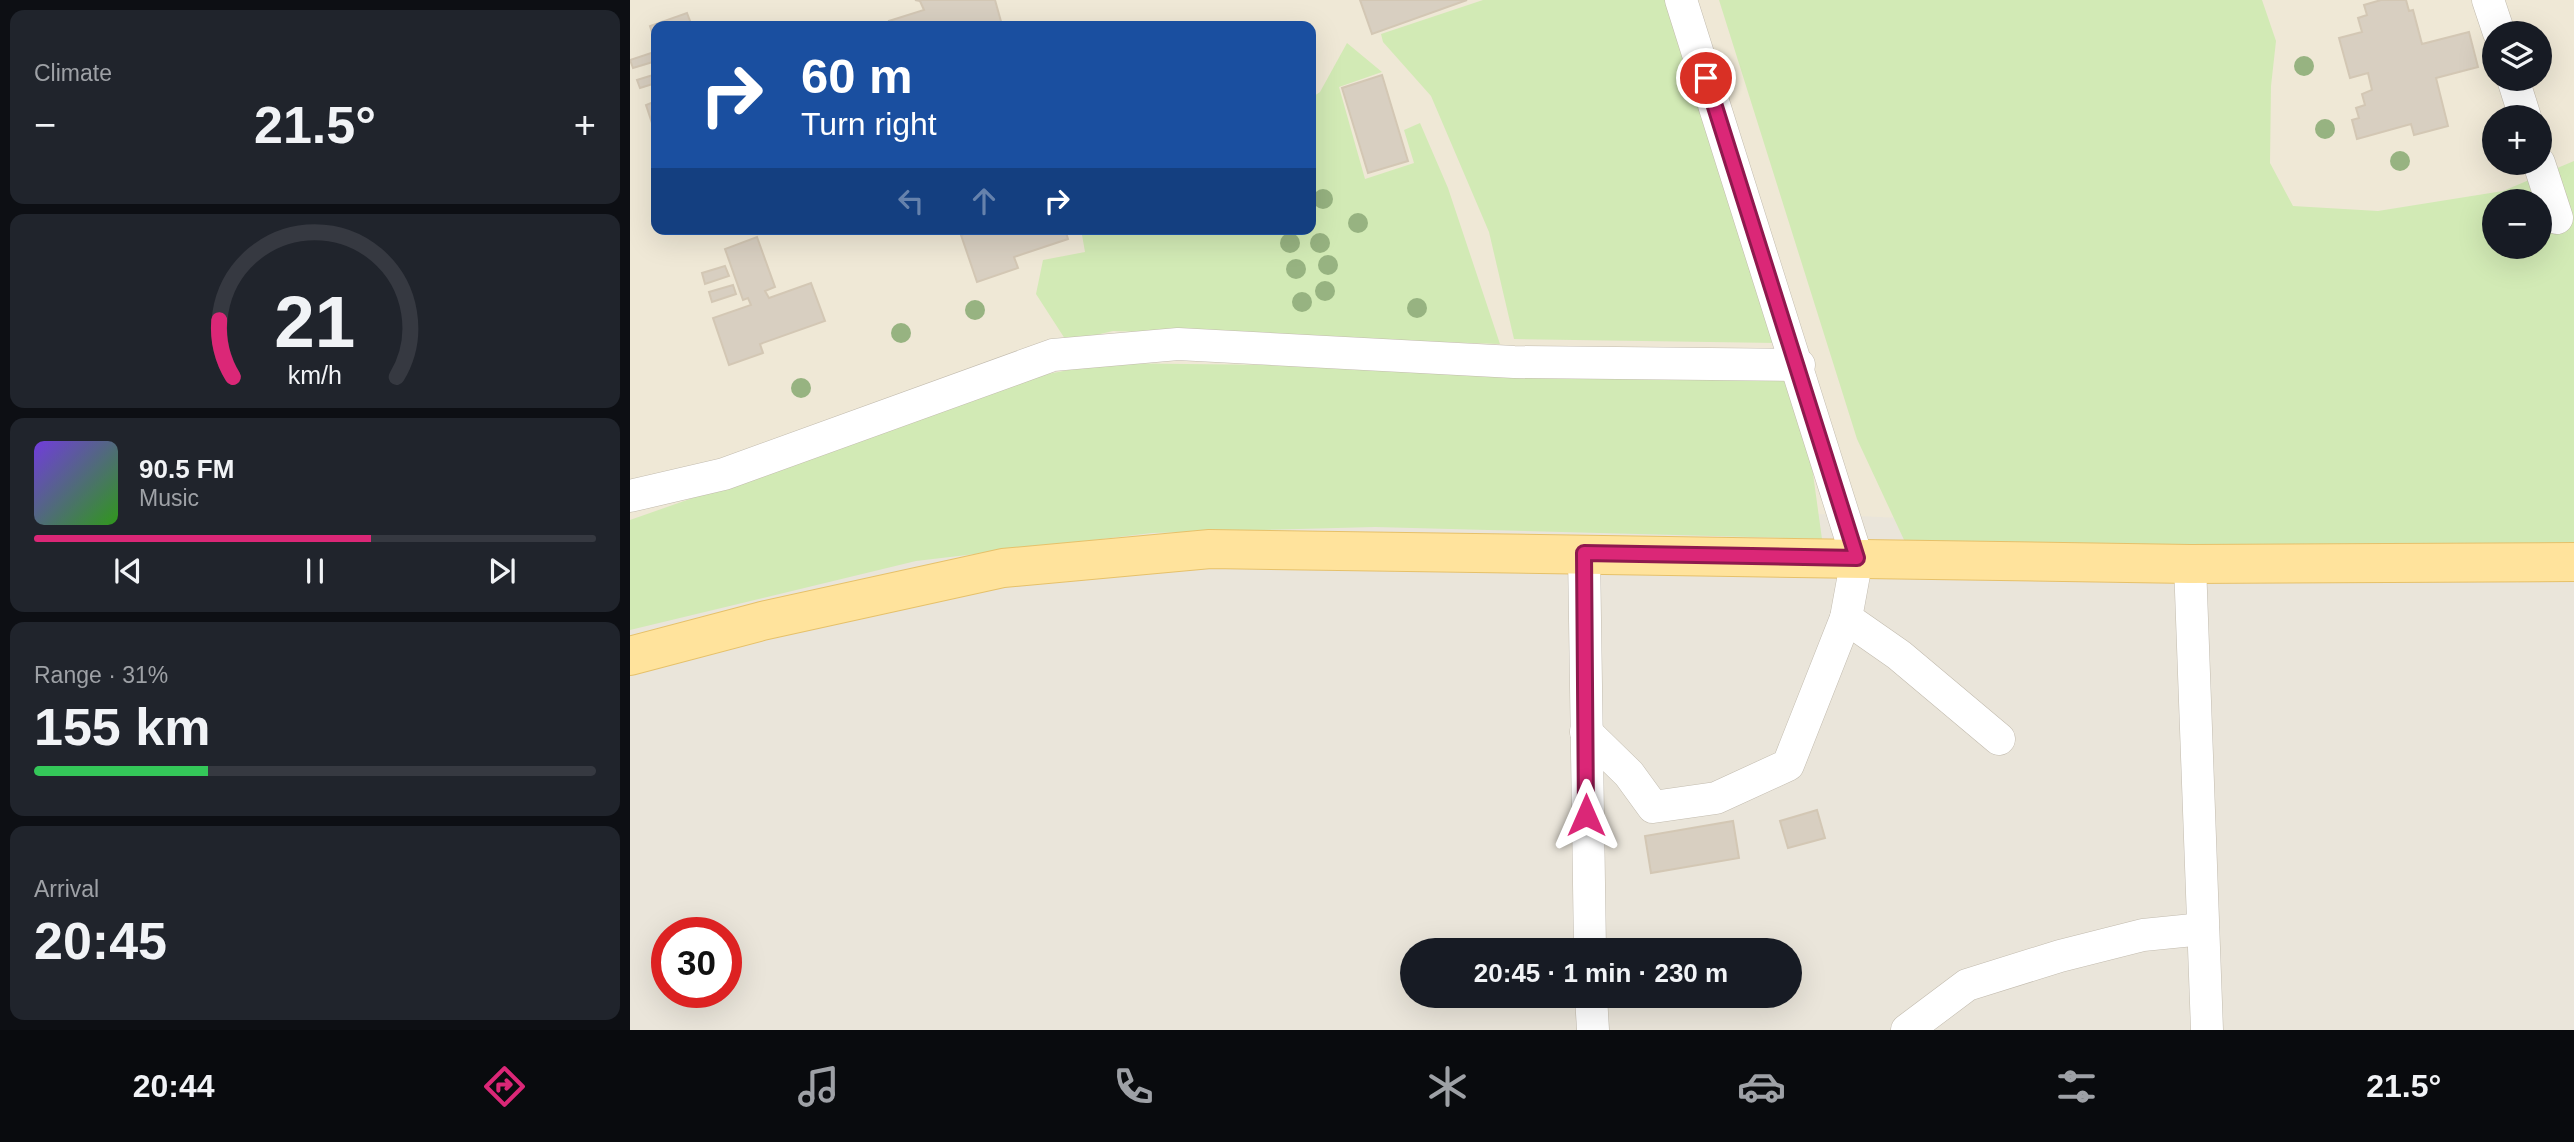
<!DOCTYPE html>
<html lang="en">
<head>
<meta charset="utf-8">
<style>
	:root { --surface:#171b24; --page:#20242c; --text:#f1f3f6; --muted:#9ea1a6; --line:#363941; --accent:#db2777 }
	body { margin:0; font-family:Arial,sans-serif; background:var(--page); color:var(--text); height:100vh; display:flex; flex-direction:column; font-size:26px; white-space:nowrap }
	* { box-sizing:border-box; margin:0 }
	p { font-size:23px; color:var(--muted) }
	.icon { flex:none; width:38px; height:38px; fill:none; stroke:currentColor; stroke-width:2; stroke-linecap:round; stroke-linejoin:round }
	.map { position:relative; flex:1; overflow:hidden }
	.details { display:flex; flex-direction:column; gap:10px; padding:10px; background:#0d0f14; width:630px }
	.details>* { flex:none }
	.top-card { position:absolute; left:21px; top:21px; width:665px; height:214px; border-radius:14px; box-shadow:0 7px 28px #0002; background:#1a4fa0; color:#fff; overflow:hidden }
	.fabs { position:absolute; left:1852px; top:21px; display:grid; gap:14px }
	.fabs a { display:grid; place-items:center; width:70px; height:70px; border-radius:50%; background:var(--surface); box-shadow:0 7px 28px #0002; font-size:35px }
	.speed { position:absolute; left:21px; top:917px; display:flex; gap:14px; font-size:35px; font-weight:700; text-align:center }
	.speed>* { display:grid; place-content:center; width:91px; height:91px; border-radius:50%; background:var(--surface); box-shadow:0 7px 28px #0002; line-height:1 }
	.speed .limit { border:10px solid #d22; background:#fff; color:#111 }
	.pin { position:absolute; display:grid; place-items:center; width:60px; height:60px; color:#fff; margin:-30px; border:4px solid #fff; border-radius:50%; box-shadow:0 2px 7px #0007 }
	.me { position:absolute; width:77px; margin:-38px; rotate:0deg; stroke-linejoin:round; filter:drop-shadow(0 0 5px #0008) }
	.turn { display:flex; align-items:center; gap:24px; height:147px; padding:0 35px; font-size:32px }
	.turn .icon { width:91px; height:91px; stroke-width:2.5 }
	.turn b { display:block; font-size:49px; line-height:60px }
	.lanes { display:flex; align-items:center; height:66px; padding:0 35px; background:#0003; justify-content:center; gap:35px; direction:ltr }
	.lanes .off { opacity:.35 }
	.big { font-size:52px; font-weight:800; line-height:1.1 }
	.details .tile { flex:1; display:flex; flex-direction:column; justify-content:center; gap:10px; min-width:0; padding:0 24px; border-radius:14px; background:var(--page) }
	.details .dial { align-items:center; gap:0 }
	.dial svg { height:182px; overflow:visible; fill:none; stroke:var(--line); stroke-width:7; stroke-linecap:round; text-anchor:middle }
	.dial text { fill:var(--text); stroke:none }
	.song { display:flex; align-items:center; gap:21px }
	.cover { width:84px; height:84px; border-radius:10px; background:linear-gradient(135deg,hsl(260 70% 55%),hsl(110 70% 35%)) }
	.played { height:7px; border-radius:4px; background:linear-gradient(90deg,var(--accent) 60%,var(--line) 60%) }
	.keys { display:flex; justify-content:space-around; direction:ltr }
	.heat { display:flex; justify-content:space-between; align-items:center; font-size:38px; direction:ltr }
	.charge { height:10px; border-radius:5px; background:linear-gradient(90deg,#34c759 31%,var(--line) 0) }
	.trip { position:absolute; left:770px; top:938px; width:402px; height:70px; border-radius:35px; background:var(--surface); box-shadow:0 7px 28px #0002; font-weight:800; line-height:70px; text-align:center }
	.tabs { display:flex; height:112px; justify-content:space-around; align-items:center; background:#090b0e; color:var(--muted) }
	.tabs .icon { width:49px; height:49px }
	.tabs .active { color:var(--accent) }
	.tabs b { font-size:32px; color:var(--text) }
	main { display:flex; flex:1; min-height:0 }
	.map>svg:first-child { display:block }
	.residential { fill:#eae5da; fill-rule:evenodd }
	.education { fill:#efe8d6; fill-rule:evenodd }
	.green { fill:#d2eab5; fill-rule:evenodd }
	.building { fill:#d8cfc1; stroke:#d3c7b4; stroke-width:2 }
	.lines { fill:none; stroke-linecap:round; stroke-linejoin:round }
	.minor-casing { stroke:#c2bbae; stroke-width:33 }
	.major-casing { stroke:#e6c16a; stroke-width:40 }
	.minor { stroke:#fff; stroke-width:32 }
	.major { stroke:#ffe39c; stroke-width:38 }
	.tree { fill:#97b381 }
	.route-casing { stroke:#8e194d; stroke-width:18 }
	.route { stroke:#db2777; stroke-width:12 }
</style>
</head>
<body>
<main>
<section class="details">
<div class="tile"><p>Climate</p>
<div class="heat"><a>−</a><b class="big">21.5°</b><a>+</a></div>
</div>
<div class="tile dial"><svg viewBox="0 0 100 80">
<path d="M14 69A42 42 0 1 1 86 69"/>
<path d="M14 69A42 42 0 0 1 8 44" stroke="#db2777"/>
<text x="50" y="56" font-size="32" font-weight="700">21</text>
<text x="50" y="72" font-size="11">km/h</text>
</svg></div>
<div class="tile">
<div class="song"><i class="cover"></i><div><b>90.5 FM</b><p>Music</p></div></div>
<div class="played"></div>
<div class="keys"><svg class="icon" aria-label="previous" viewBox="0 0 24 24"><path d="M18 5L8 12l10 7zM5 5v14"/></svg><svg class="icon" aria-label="pause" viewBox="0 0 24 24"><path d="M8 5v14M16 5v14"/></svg><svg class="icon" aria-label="next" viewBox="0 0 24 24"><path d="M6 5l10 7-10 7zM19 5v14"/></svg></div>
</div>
<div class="tile"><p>Range · 31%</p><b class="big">155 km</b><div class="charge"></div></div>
<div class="tile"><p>Arrival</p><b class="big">20:45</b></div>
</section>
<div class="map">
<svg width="1944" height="1030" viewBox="0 0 1944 1030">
	<rect width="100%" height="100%" fill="#f6f3ec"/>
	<path class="residential" d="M0,0H1944V1030H0ZM26,26H681V229H26ZM1864,33H1909V79H1864ZM1864,117H1909V163H1864ZM1864,201H1909V247H1864ZM37,933H96V992H37ZM782,950H1160V996H782Z"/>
	<path class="education" d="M0,0H1944V534L1269,518L867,498L256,532L0,586ZM26,26H681V229H26ZM1864,33H1909V79H1864ZM1864,117H1909V163H1864ZM1864,201H1909V247H1864Z"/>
	<g class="green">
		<path d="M853,0H1040L1147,343L884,339L859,232L801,96L753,42L751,34Z"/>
		<path d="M1089,0H1632L1646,41L1641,86L1640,163L1663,206L1748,211L1873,191L1944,161V543L1565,555L1275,542L1227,439ZM1864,201H1909V247H1864Z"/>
		<path d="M717,43L752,72L709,87L735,179L784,163L774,130L790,123L818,188L870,344L483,331L437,342L406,294L413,260L455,252L451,229H681V98L690,92Z"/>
		<path d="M474,363L639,365L928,377L1158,378L1180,452L1192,539L745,527L522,533L286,561L0,630V520L413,375Z"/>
	</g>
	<g class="building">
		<path d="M285,0H365L372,25L261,26L259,21L294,10L290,1Z"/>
		<path d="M730,0H837L742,34Z"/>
		<path d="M1751,0H1776L1779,11L1783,10L1792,44L1839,32L1848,67L1806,78L1818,126L1784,135L1781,124L1727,139L1722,120L1729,118L1726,108L1735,105L1732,94L1742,90L1738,73L1720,78L1709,38L1732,32L1728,18L1737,15L1734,5Z"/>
		<path d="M57,13L62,26H26V44L20,26Z"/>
		<path d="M24,52L26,61L3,68L0,60Z"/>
		<path d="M26,74V83L10,88L7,80Z"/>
		<path d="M752,75L778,161L738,173L712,88Z"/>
		<path d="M26,101V135L16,105Z"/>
		<path d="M348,229H435L438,239L384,257L388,268L347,282L331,235Z"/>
		<path d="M127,237L145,287L135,291L139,298L181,283L195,321L130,344L133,353L99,365L83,318L121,305L118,298L113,300L95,249Z"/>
		<path d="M95,266L99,276L75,284L72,273Z"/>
		<path d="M103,285L106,294L82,302L79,292Z"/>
		<path d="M1187,810L1195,838L1158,848L1150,821Z"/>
		<path d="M1103,821L1109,858L1021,873L1015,836Z"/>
	</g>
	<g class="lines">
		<defs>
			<g id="minor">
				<path d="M1051,0L1227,558L1216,618L1269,655L1369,739"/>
				<path d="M1858,0L1869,33"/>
				<path d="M1883,79L1895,117"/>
				<path d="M1909,163L1927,218"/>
				<path d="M0,496L94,474L423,355L548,344L884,362L1169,365"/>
				<path d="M954,553L960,950"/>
				<path d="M1560,564L1577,1030"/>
				<path d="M956,732L999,774L1023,807L1086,798L1158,765L1216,618"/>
				<path d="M961,996L963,1030"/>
				<path d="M1277,1030L1337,985L1430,956L1513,935L1573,929"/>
			</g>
			<path id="major" d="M0,656L132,621L373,568L580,549L1560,564L1944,562"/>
		</defs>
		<use href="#minor" class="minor-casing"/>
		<use href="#major" class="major-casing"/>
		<use href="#minor" class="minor"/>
		<use href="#major" class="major"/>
	</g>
	<g class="tree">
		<circle cx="1674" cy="66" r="10"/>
		<circle cx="1695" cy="129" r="10"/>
		<circle cx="1770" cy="161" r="10"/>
		<circle cx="693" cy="199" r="10"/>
		<circle cx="728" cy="223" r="10"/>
		<circle cx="660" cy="243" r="10"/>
		<circle cx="690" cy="243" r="10"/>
		<circle cx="698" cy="265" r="10"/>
		<circle cx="666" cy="269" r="10"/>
		<circle cx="695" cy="291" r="10"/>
		<circle cx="672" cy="302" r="10"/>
		<circle cx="787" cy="308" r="10"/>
		<circle cx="345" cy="310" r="10"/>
		<circle cx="271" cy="333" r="10"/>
		<circle cx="171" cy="388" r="10"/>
	</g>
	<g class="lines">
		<defs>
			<path id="route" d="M956,815L954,553L1227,558L1076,78"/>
		</defs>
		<use href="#route" class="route-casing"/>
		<use href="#route" class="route"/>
	</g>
</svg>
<div class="fabs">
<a><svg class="icon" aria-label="layers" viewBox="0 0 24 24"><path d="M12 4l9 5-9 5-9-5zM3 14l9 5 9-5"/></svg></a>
<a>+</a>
<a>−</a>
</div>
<div class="speed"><div class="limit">30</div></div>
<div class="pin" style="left:1076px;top:78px;background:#d93025"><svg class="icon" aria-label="arrive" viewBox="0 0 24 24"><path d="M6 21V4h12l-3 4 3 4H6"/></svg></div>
<svg class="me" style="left:956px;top:815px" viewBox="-20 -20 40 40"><path d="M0-17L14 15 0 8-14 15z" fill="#db2777" stroke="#fff" stroke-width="4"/></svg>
<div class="trip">20:45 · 1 min · 230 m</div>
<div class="top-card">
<div class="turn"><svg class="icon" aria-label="right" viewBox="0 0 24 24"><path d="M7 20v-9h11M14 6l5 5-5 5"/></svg><div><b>60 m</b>Turn right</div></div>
<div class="lanes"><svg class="icon off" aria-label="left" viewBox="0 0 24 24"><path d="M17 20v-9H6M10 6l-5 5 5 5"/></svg><svg class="icon off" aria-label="ahead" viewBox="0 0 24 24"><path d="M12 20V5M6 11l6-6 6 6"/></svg><svg class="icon" aria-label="right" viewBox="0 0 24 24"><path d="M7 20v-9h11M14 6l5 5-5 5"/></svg></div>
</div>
</div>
</main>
<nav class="tabs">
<b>20:44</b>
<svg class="icon active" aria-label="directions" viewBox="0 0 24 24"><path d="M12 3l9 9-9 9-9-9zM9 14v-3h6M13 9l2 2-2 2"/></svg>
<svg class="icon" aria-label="music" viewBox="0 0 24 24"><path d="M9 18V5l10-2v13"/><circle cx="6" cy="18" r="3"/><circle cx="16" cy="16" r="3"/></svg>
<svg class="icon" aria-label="phone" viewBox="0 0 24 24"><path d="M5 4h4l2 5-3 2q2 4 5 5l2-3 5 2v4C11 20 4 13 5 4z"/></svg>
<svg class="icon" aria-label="climate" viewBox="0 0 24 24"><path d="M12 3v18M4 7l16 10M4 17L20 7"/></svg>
<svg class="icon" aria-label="car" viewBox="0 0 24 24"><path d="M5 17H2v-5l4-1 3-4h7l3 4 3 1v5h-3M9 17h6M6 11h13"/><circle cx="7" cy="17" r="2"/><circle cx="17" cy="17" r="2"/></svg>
<svg class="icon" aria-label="filters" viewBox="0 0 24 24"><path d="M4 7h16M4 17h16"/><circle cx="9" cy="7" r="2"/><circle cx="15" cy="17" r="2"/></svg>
<b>21.5°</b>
</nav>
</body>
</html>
